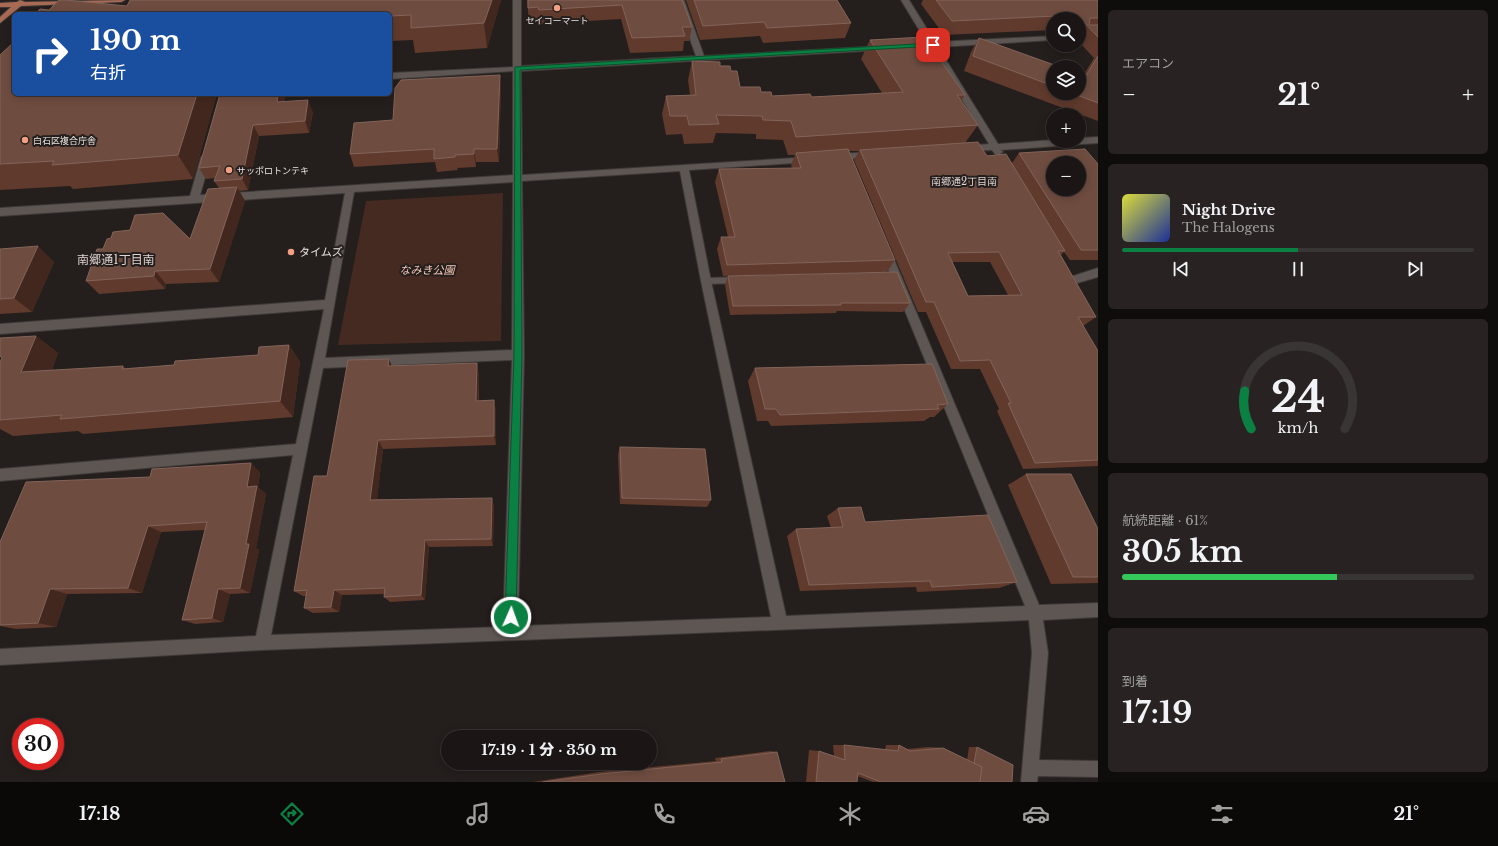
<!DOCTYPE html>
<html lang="ja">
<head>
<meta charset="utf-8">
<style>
	:root { --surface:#1b1615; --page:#282322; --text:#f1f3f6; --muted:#a09fa0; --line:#393534; --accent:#0b8043 }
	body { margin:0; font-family:"Libre Baskerville","Noto Sans JP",serif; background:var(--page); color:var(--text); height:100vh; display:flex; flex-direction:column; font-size:15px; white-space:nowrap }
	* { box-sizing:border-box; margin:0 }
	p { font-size:13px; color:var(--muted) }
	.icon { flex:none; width:22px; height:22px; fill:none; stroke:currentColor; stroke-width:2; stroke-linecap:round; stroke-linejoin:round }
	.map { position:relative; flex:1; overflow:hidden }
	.side { display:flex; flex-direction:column; gap:10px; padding:10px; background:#0f0c0c; width:400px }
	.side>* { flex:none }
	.guide { position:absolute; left:12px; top:12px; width:380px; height:84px; border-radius:6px; box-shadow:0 2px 10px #0003,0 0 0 1px var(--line); background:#1a4fa0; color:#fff; overflow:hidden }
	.tools { position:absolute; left:1046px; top:12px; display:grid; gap:8px }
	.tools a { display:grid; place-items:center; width:40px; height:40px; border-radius:50%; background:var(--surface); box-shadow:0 2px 10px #0003,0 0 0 1px var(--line); font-size:20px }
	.speed { position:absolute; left:12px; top:718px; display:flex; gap:8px; font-size:20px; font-weight:700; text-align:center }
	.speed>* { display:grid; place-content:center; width:52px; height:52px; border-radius:50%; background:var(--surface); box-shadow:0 2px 10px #0003,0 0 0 1px var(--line); line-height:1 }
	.speed .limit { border:6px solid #d22; background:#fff; color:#111 }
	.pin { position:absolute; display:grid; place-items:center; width:34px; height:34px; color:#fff; margin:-17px; border-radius:8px; box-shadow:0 2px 6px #0006 }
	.me { position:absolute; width:44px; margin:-22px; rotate:2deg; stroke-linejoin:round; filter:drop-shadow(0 0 3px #0008) }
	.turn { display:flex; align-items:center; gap:14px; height:84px; padding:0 12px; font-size:18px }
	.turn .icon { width:52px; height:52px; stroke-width:2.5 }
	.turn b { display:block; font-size:28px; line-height:34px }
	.big { font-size:30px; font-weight:800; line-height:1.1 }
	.side .widget { flex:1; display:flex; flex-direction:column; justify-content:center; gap:6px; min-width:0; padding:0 14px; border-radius:6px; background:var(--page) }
	.side .dial { align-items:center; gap:0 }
	.dial svg { height:104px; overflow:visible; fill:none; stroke:var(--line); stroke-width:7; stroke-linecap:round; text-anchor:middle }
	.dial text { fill:var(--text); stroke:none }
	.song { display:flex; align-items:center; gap:12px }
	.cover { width:48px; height:48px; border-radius:6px; background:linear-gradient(135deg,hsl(60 70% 55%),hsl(230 70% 35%)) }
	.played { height:4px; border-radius:2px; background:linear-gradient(90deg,var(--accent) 50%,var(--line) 50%) }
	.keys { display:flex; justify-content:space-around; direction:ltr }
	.heat { display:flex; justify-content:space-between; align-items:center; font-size:22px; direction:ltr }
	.charge { height:6px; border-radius:3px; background:linear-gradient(90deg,#34c759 61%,var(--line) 0) }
	.trip { position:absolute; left:441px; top:730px; width:216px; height:40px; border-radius:20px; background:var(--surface); box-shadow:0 2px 10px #0003,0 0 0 1px var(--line); font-weight:800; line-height:40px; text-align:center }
	.tab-bar { display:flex; height:64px; justify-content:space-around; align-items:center; background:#0b0908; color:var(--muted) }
	.tab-bar .icon { width:28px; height:28px }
	.tab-bar .on { color:var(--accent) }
	.tab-bar b { font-size:18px; color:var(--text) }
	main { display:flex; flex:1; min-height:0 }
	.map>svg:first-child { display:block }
	.green { fill:#452a21 }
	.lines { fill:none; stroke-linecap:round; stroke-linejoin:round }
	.service-casing { stroke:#3d3937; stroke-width:2 }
	.minor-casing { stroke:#3d3937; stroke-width:2 }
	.primary-casing { stroke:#3d3937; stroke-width:2 }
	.service { fill:#5e5653; fill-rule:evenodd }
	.minor { fill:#5e5653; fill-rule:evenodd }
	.primary { fill:#a86a55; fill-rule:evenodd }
	.wall { fill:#603a2d; fill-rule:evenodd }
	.shaded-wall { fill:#42271e }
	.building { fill:#6f4c40; stroke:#82645a; fill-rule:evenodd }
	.route { fill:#0b8043; stroke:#07532c }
	.poi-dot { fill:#f39f83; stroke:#241e1c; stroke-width:1.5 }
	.labels { text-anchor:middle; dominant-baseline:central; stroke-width:4; stroke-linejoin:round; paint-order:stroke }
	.far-poi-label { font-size:9px; fill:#e9e5e3; stroke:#241e1c; text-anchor:start }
	.far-neighbourhood-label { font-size:10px; fill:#ded4d1; stroke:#241e1c }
	.poi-label { font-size:11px; fill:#e9e5e3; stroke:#241e1c; text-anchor:start }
	.park-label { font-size:11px; font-style:italic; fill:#f8caba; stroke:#241e1c }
	.neighbourhood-label { font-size:12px; fill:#ded4d1; stroke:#241e1c }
</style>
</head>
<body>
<main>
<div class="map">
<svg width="1098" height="782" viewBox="0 0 1098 782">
	<rect width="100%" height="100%" fill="#241e1c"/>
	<path class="green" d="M503,193L501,341L338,345L366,201Z"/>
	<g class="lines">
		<defs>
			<path id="service" d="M740,277L744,280L740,283L706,284L702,281L706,278Z"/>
			<g id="minor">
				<path d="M513,0H521V66L696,56L676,0H684L704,56L885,46L886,48L882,50L521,71L522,175L812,157L814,159L809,162L689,170L711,281L786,616L1025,606L881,252L886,248L891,252L1039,605L1098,603V617L1043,620L1048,653L1039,760L1098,761V777L1038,776L1037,782H1021L1032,653L1029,620L262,650L0,665V649L256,636L293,455L0,481V469L296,444L324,309L0,334V324L325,300L345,193L0,216V208L190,196L201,157L206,154L211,157L200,195L513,175V71L390,79V73L513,67ZM680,171L701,281L771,617L518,626L524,355L522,181ZM513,182L512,350L325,358L354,192ZM512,360L503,627L271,635L323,368Z"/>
				<path d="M901,0H909L935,42L1053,36V40L938,47L998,144L1053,140L1079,141V138L1098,137V143L1001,150L1003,152L998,155L995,154L992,150L962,151V147L965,146L989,144L930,47L914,48L910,46L914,44L927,43Z"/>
				<path d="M873,152L878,155L876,157L835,160L830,157L835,154Z"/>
				<path d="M1098,268V277L1074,284L1069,280L1070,277Z"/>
			</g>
			<path id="primary" d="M20,0L25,2L125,0L121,2L21,6L0,23V17L11,7H0V3L17,2Z"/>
		</defs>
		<use href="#service" class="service-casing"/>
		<use href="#minor" class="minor-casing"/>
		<use href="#primary" class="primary-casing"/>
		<use href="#service" class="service"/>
		<use href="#minor" class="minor"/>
		<use href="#primary" class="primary"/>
	</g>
	<g class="wall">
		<path d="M136,0H501L487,48L415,53L413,40L390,41V14L49,10L127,6Z"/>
		<path d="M527,0H682L692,27L689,41H684L683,51L630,53L621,19L539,24L538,21L529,22Z"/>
		<path d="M686,0H837L851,23L845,38L763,43L760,36L700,40Z"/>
		<path d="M923,0H1098V121L964,71L971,52L979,38L1053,67V93H1079L1083,76L1094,58L1079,42V19H1053V30L944,35L921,4Z"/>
		<path d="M870,40L965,95L961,101L978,125L965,143L987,156L1012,163L1019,153L1098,164V260H1070L1064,252L1061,255L1096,317L1083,326L1098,351V466L1023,469L997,411L999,409L980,369H951L926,312H918L854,160L859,151H849L895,260L887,272L723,276L717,249L721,237H728L715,182L719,169L792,168L791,165L795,155H788L783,140L756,139V134L716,133L713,143L684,144L682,134L666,135L662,114L666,96L690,95L688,80L692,61L720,66L731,71L740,87L761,92L772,96L812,97L882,93L861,59ZM952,262H990L1008,295L968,296Z"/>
		<path d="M0,55L14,94H215L216,97L193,179L73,189L70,186L0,190Z"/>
		<path d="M501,88L499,162H476V167L457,168L458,170L437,172L435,162L354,167L350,154L393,120Z"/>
		<path d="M220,94H285L284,102L313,112L309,133L259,136L248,190L239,191L245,201L219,282L166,284L165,289L99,294L86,281L103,249L190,239L219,188L214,181L215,178L206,179L199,168Z"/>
		<path d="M0,249L54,262L32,312L0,314Z"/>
		<path d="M728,276L910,303L903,312L837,311L836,313L730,315L725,285Z"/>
		<path d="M36,336L58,353L52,370L123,366L126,369L174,365L258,355L289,345L300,362L293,417L83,434L78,431L13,436L0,429V362Z"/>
		<path d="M392,365L479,374V401L494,400L496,411V445L383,449L377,499L494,506L493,546L429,547L425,600L390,602L384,597V594L342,595L339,612L313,613L304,608L306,596H303L294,591L327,476Z"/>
		<path d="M755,368L948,404L934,417H930L924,421L771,426L768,421H757L748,381Z"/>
		<path d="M620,447L711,500L707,507L620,504L618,455Z"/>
		<path d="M260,472L258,487L266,494L256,548L259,550L250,593L230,594L223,622L195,624L182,620L205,530L161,532L142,593L67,594L56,627L16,629L0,626V542L150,477Z"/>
		<path d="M1026,474L1098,529V583L1051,584L1008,485Z"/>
		<path d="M838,508L865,522L1017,582L999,588L917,592L916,587L800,591L787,536L796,529L831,528L827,516Z"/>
		<path d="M833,745H844L885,750L886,745H899L907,749L928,747L943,748L967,760L969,747H977L1012,782H873L857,776V782H806L809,750L819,751L834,756Z"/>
		<path d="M770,751L777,752L785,782H533L599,772L716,761L715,758Z"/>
	</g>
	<g class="shaded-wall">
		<path d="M492,0H501L487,48L484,23Z"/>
		<path d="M500,75L501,88L499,162L497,149Z"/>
		<path d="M197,94H215L216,97L193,179L178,155Z"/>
		<path d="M278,94H285L281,114L277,102Z"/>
		<path d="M308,100L313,112L309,133L305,121Z"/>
		<path d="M253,125L259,136L248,190L242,179Z"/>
		<path d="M474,149L476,162V167L474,154Z"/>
		<path d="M237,187L245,201L219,282L210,269Z"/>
		<path d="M38,246L54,262L32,312L14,298Z"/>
		<path d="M155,271L166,284L165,289L154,276Z"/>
		<path d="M36,336L58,353L45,388L21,372Z"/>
		<path d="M289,345L300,362L293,417L280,401Z"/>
		<path d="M389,359L394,371L388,366Z"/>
		<path d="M477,363L479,374L478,411L476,401Z"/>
		<path d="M494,400L496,411V445L494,436Z"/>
		<path d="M378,440L383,449L376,508L370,500Z"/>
		<path d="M251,463L260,472L258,487L266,494L256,548L259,550L250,593L240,588L246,544L247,487Z"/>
		<path d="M492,498L494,506L493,546L491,539Z"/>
		<path d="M148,526L161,532L142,593L128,588Z"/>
		<path d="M425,540L429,547L425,600L421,595Z"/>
		<path d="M50,589L67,594L56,627L38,623Z"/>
		<path d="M218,589L230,594L223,622L212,618Z"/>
		<path d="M334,590L342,595L339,612L331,607Z"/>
	</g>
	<g class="building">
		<path d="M59,0H66L127,6L130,0H492L484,23L411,28V15L390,16V14H35L40,9L49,10Z"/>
		<path d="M528,0H682L692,27H682L685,36L632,38L622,5L539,10L538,7L528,8Z"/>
		<path d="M694,0H837L851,23L767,28L764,22L703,26Z"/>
		<path d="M936,0H1098V18H1090L1089,25H1098V37L1077,15L952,21Z"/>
		<path d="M924,37L965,95H957L978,125L796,137L791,121L763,120L762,116L716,115L719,124L689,125L687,116H670L666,96L696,95L692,61L720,62V66H730L731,71H737L740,87H760L761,92H771L772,96L810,94L812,97L903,92L870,40Z"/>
		<path d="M979,38L1060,67H1053V86L973,56Z"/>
		<path d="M14,42V94H197L178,155L52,165L54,161L0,164V55Z"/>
		<path d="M1098,56V103L1072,93H1079V74L1086,76Z"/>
		<path d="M500,75L497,149H474V154L455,155V157L434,159V149L350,154L354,123L393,120L395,88L401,80Z"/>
		<path d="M220,94H278L277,102L308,100L305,121L253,125L242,179L214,181L220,166L199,168Z"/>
		<path d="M978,142L987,156L1006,154L1065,251H1058L1096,317H1078L1098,351V460L1035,463L1008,403H1011L990,360L960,361L934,302H926L860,150ZM999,252L1022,295L968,296L948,253Z"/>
		<path d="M848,149L895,260L727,265L721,237H735L719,169L801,168L796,153Z"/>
		<path d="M1085,149L1098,164V250H1081L1019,153ZM1053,163H1079V189H1053Z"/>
		<path d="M237,187L210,269L155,271L154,276L86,281L97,249H103L107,239L111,238L113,232L130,230L135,215L163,213L190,239L208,189Z"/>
		<path d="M38,246L14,298L0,299V249Z"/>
		<path d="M897,272L910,303H841V305L733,306L728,276Z"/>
		<path d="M36,336L21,372L123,366L122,369L174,365L175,361L258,355L259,347L289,345L280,401L60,419L62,415L0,420V362L2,358L0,356V338Z"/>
		<path d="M389,359L388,366L477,363L476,401L494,400V436L378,440L370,500L492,498L491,539L425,540L421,595L384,597L385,588L334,590L331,607L304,608L307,590L294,591L314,476H327L348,360Z"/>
		<path d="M932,364L948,404L937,405L939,409L780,415L776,409H765L755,368Z"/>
		<path d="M620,447L705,449L711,500L622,498Z"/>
		<path d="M251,463L247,487L257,486L246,544H249L240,588L218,589L212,618L182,620L207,522L148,526L128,588L50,589L38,623L0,625V542L26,482L150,477L152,469Z"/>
		<path d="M1026,474H1071L1098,529V577H1073Z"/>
		<path d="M861,507L865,522L988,515L1017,582L932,587L930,581L809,585L796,529L843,527L838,508Z"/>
		<path d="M844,745L898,751L899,745L910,751L943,748L982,767L980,782H881L858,773L857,782H816L819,751L845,760Z"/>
		<path d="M977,747L1013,765L1012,782H980L982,767L974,763Z"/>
		<path d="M777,752L785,782H543L601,774L722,762L721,759Z"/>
	</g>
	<path class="route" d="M933,43L935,44V46L520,70L522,355L516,617L515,621L511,623L507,621L505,617L514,355L515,67Z"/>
	<g class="poi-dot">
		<circle cx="557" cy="8" r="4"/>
		<circle cx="25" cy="140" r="4"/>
		<circle cx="229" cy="170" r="4"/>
		<circle cx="291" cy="252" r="4"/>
	</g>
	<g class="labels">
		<g class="far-poi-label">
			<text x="557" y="20" text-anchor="middle">セイコーマート</text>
			<text x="33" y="140">白石区複合庁舎</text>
			<text x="237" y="170">サッポロトンテキ</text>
		</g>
		<g class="far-neighbourhood-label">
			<text x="964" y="181">南郷通2丁目南</text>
		</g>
		<g class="poi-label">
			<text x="299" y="252">タイムズ</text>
		</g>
		<g class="park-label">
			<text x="427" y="270">なみき公園</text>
		</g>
		<g class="neighbourhood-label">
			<text x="116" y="259">南郷通1丁目南</text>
		</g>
	</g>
</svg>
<div class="tools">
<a><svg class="icon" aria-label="search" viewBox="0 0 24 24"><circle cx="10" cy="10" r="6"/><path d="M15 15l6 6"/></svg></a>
<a><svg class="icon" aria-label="layers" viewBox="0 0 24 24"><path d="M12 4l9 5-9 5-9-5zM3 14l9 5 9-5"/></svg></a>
<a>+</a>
<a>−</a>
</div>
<div class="speed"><div class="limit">30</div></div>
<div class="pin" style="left:933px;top:45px;background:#d93025"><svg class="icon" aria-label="arrive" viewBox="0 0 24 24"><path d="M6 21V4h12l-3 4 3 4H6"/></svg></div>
<svg class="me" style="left:511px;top:617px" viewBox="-20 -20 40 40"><circle r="17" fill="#0b8043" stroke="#fff" stroke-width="3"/><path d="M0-11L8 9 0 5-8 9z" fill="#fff"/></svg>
<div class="trip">17:19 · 1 分 · 350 m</div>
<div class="guide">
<div class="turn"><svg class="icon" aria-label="right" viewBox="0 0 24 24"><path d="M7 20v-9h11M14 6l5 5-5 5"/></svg><div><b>190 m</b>右折</div></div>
</div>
</div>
<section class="side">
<div class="widget"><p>エアコン</p>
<div class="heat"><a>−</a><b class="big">21°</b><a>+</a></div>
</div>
<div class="widget">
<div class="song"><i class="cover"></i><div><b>Night Drive</b><p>The Halogens</p></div></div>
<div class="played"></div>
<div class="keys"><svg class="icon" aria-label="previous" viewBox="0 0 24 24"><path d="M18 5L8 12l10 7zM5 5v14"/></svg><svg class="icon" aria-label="pause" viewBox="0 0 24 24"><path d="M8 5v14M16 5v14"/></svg><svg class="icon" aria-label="next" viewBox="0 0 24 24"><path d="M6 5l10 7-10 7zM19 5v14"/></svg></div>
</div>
<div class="widget dial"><svg viewBox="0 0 100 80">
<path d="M14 69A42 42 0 1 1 86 69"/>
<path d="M14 69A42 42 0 0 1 9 40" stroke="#0b8043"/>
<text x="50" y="56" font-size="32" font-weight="700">24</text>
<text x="50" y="72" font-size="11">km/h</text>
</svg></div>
<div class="widget"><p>航続距離 · 61%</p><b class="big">305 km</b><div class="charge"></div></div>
<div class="widget"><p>到着</p><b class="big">17:19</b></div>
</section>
</main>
<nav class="tab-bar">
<b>17:18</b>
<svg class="icon on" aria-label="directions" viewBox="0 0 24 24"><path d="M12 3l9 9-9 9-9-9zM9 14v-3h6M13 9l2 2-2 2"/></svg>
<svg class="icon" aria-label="music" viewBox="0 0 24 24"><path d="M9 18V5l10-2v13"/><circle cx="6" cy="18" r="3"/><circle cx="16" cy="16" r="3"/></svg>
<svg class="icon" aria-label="phone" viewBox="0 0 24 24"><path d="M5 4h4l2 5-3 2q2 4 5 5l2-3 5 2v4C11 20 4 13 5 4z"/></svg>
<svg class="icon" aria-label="climate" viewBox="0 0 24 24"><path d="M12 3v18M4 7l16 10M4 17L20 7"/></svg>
<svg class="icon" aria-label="car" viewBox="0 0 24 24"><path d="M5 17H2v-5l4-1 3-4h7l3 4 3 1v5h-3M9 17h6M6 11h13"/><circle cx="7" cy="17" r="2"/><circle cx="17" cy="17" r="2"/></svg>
<svg class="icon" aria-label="filters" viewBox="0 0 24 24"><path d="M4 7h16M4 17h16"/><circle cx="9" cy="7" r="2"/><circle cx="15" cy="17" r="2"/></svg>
<b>21°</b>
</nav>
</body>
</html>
